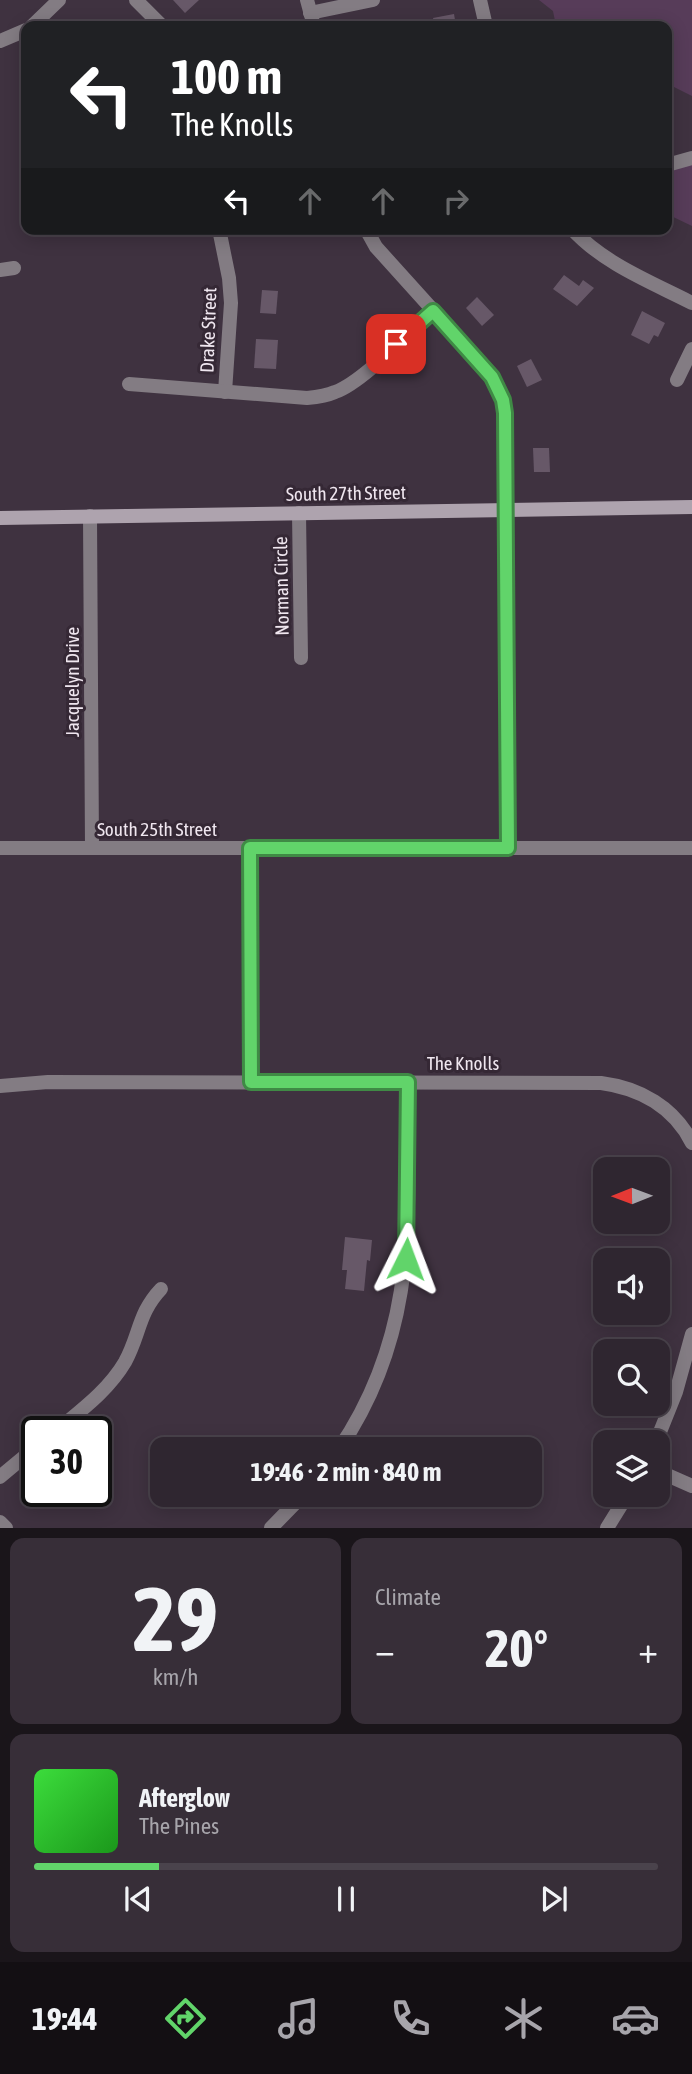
<!DOCTYPE html>
<html lang="en">
<head>
<meta charset="utf-8">
<style>
	:root { --surface:#2f2630; --page:#372e38; --text:#f1f3f6; --muted:#a7a5ab; --line:#4a434c; --accent:#61d46a }
	body { margin:0; font-family:"Asap Condensed",sans-serif; background:var(--page); color:var(--text); height:100vh; display:flex; flex-direction:column; font-size:26px; white-space:nowrap }
	* { box-sizing:border-box; margin:0 }
	p { font-size:23px; color:var(--muted) }
	.icon { flex:none; width:38px; height:38px; fill:none; stroke:currentColor; stroke-width:2; stroke-linecap:round; stroke-linejoin:round }
	.map { position:relative; height:1528px; overflow:hidden }
	.panel { display:flex; flex-direction:column; gap:10px; padding:10px; background:#1a151a; flex:1 }
	.panel>* { flex:none }
	.top-card { position:absolute; left:21px; top:21px; width:651px; height:214px; border-radius:14px; box-shadow:0 4px 18px #0003,0 0 0 2px var(--line); background:#202124; color:#fff; overflow:hidden }
	.needle { width:46px; rotate:269deg }
	.tools { position:absolute; left:593px; top:1157px; display:grid; gap:14px }
	.tools a { display:grid; place-items:center; width:77px; height:77px; border-radius:14px; background:var(--surface); box-shadow:0 4px 18px #0003,0 0 0 2px var(--line); font-size:35px }
	.speed { position:absolute; left:21px; top:1416px; display:flex; gap:14px; font-size:35px; font-weight:700; text-align:center }
	.speed>* { display:grid; place-content:center; width:91px; height:91px; border-radius:50%; background:var(--surface); box-shadow:0 4px 18px #0003,0 0 0 2px var(--line); line-height:1 }
	.speed .limit { border:4px solid #111; border-radius:10px; background:#fff; color:#111 }
	.pin { position:absolute; display:grid; place-items:center; width:60px; height:60px; color:#fff; margin:-30px; border-radius:14px; box-shadow:0 4px 10px #0006 }
	.me { position:absolute; width:77px; margin:-38px; rotate:3deg; stroke-linejoin:round; filter:drop-shadow(0 0 5px #0008) }
	.turn { display:flex; align-items:center; gap:24px; height:147px; padding:0 35px; font-size:32px }
	.turn .icon { width:91px; height:91px; stroke-width:2.5 }
	.turn b { display:block; font-size:49px; line-height:60px }
	.lanes { display:flex; align-items:center; height:66px; padding:0 35px; background:#0003; justify-content:center; gap:35px; direction:ltr }
	.lanes .off { opacity:.35 }
	.big { font-size:52px; font-weight:700; line-height:1.1 }
	.panel .tile { flex:1; display:flex; flex-direction:column; justify-content:center; gap:10px; min-width:0; padding:0 24px; border-radius:14px; background:var(--page) }
	.panel .dial { align-items:center; gap:0 }
	.dial b { font-size:91px; line-height:1 }
	.song { display:flex; align-items:center; gap:21px }
	.cover { width:84px; height:84px; border-radius:10px; background:linear-gradient(135deg,hsl(120 70% 55%),hsl(120 70% 35%)) }
	.played { height:7px; border-radius:4px; background:linear-gradient(90deg,var(--accent) 20%,var(--line) 20%) }
	.keys { display:flex; justify-content:space-around; direction:ltr }
	.heat { display:flex; justify-content:space-between; align-items:center; font-size:38px; direction:ltr }
	.panel .tiles { flex:1; display:grid; gap:10px; grid-template-columns:1fr 1fr }
	.tile:last-child { grid-column:span 2 }
	.trip { position:absolute; left:150px; top:1437px; width:392px; height:70px; border-radius:14px; background:var(--surface); box-shadow:0 4px 18px #0003,0 0 0 2px var(--line); font-weight:700; line-height:70px; text-align:center }
	.dock { display:flex; height:112px; justify-content:space-around; align-items:center; background:#130f13; color:var(--muted) }
	.dock .icon { width:49px; height:49px }
	.dock .active { color:var(--accent) }
	.dock b { font-size:32px; color:var(--text) }
	.map>svg:first-child { display:block }
	.green { fill:#573c59 }
	.building { fill:#675868 }
	.lines { fill:none; stroke-linecap:round; stroke-linejoin:round }
	.street { stroke:#837c83; stroke-width:14 }
	.secondary { stroke:#aea3ae; stroke-width:14 }
	.route-casing { stroke:#3f8a45; stroke-width:18 }
	.route { stroke:#61d46a; stroke-width:12 }
	.labels { text-anchor:middle; dominant-baseline:central; stroke-width:6; stroke-linejoin:round; paint-order:stroke }
	.street-label { font-size:19px; fill:#efe6ef; stroke:#352835 }
</style>
</head>
<body>
<div class="map">
<svg width="692" height="1528" viewBox="0 0 692 1528">
	<rect width="100%" height="100%" fill="#3f3240"/>
	<g class="green">
		<path d="M539,0H692V96L670,85L667,90V26H556L553,11Z"/>
		<path d="M692,158V226L667,214V165Z"/>
	</g>
	<g class="building">
		<path d="M173,0H199L185,13Z"/>
		<path d="M454,14L456,26H435L433,18Z"/>
		<path d="M564,275L579,286L583,280L594,288L577,306L553,289Z"/>
		<path d="M262,290L278,291L276,314L260,313Z"/>
		<path d="M477,297L494,315L482,326L466,308Z"/>
		<path d="M642,311L665,323L658,337L654,335L649,344L631,335Z"/>
		<path d="M256,339L278,340L276,369L254,368Z"/>
		<path d="M531,359L542,380L527,387L517,366Z"/>
		<path d="M533,448H549L550,472H534Z"/>
		<path d="M345,1237L372,1240L370,1261L367,1260L364,1291L345,1289L347,1270H342Z"/>
	</g>
	<g class="lines">
		<g class="street">
			<path d="M136,0L162,26"/>
			<path d="M307,0L314,26"/>
			<path d="M480,0L486,26"/>
			<path d="M310,13L373,0"/>
			<path d="M32,26L59,0"/>
			<path d="M0,41L26,30"/>
			<path d="M667,165L692,158"/>
			<path d="M219,229L229,278L231,303L225,392"/>
			<path d="M366,229L376,247L486,369L498,386L505,413L508,848"/>
			<path d="M572,229C604,264 651,282 692,303"/>
			<path d="M0,270L14,268"/>
			<path d="M677,380L692,349"/>
			<path d="M129,384L307,398C317,397 326,396 335,392C363,382 408,333 433,311"/>
			<path d="M299,513L301,658"/>
			<path d="M90,516L92,848"/>
			<path d="M0,848H692"/>
			<path d="M250,848L251,1082"/>
			<path d="M0,1086L48,1082L601,1083C640,1088 674,1107 692,1143"/>
			<path d="M55,1432C80,1411 108,1391 125,1362C140,1335 138,1313 161,1289"/>
			<path d="M656,1442L676,1392L692,1334"/>
			<path d="M339,1449C419,1331 408,1217 408,1082"/>
			<path d="M658,1471L692,1486"/>
			<path d="M0,1477L37,1446"/>
			<path d="M0,1522L6,1528"/>
			<path d="M271,1528L304,1494"/>
			<path d="M607,1528L628,1494"/>
		</g>
		<path class="secondary" d="M0,518L692,507"/>
	</g>
	<g class="lines">
		<defs>
			<path id="route" d="M396,344L433,311L492,377L503,400L505,413L508,848H250L251,1082H408L406,1259"/>
		</defs>
		<use href="#route" class="route-casing"/>
		<use href="#route" class="route"/>
	</g>
	<g class="labels">
		<g class="street-label">
			<text transform="translate(208 330) rotate(-88)">Drake Street</text>
			<text transform="translate(346 493) rotate(-1)">South 27th Street</text>
			<text transform="translate(281 586) rotate(-91)">Norman Circle</text>
			<text transform="translate(72 682) rotate(-90)">Jacquelyn Drive</text>
			<text x="157" y="829">South 25th Street</text>
			<text x="463" y="1063">The Knolls</text>
		</g>
	</g>
</svg>
<div class="tools">
<a><svg class="needle" viewBox="-14 -14 28 28"><path d="M0-13l5 13h-10z" fill="#e53935"/><path d="M0 13l5-13h-10z" fill="#a7a5ab"/></svg></a>
<a><svg class="icon" aria-label="sound" viewBox="0 0 24 24"><path d="M4 9h4l5-4v14l-5-4H4zM17 9q2 3 0 6"/></svg></a>
<a><svg class="icon" aria-label="search" viewBox="0 0 24 24"><circle cx="10" cy="10" r="6"/><path d="M15 15l6 6"/></svg></a>
<a><svg class="icon" aria-label="layers" viewBox="0 0 24 24"><path d="M12 4l9 5-9 5-9-5zM3 14l9 5 9-5"/></svg></a>
</div>
<div class="speed"><div class="limit">30</div></div>
<div class="pin" style="left:396px;top:344px;background:#d93025"><svg class="icon" aria-label="arrive" viewBox="0 0 24 24"><path d="M6 21V4h12l-3 4 3 4H6"/></svg></div>
<svg class="me" style="left:406px;top:1259px" viewBox="-20 -20 40 40"><path d="M0-17L14 15 0 8-14 15z" fill="#61d46a" stroke="#fff" stroke-width="4"/></svg>
<div class="trip">19:46 · 2 min · 840 m</div>
<div class="top-card">
<div class="turn"><svg class="icon" aria-label="left" viewBox="0 0 24 24"><path d="M17 20v-9H6M10 6l-5 5 5 5"/></svg><div><b>100 m</b>The Knolls</div></div>
<div class="lanes"><svg class="icon" aria-label="left" viewBox="0 0 24 24"><path d="M17 20v-9H6M10 6l-5 5 5 5"/></svg><svg class="icon off" aria-label="ahead" viewBox="0 0 24 24"><path d="M12 20V5M6 11l6-6 6 6"/></svg><svg class="icon off" aria-label="ahead" viewBox="0 0 24 24"><path d="M12 20V5M6 11l6-6 6 6"/></svg><svg class="icon off" aria-label="right" viewBox="0 0 24 24"><path d="M7 20v-9h11M14 6l5 5-5 5"/></svg></div>
</div>
</div>
<section class="panel">
<div class="tiles">
<div class="tile dial"><b>29</b><p>km/h</p></div>
<div class="tile"><p>Climate</p>
<div class="heat"><a>−</a><b class="big">20°</b><a>+</a></div>
</div>
<div class="tile">
<div class="song"><i class="cover"></i><div><b>Afterglow</b><p>The Pines</p></div></div>
<div class="played"></div>
<div class="keys"><svg class="icon" aria-label="previous" viewBox="0 0 24 24"><path d="M18 5L8 12l10 7zM5 5v14"/></svg><svg class="icon" aria-label="pause" viewBox="0 0 24 24"><path d="M8 5v14M16 5v14"/></svg><svg class="icon" aria-label="next" viewBox="0 0 24 24"><path d="M6 5l10 7-10 7zM19 5v14"/></svg></div>
</div>
</div>
</section>
<nav class="dock">
<b>19:44</b>
<svg class="icon active" aria-label="directions" viewBox="0 0 24 24"><path d="M12 3l9 9-9 9-9-9zM9 14v-3h6M13 9l2 2-2 2"/></svg>
<svg class="icon" aria-label="music" viewBox="0 0 24 24"><path d="M9 18V5l10-2v13"/><circle cx="6" cy="18" r="3"/><circle cx="16" cy="16" r="3"/></svg>
<svg class="icon" aria-label="phone" viewBox="0 0 24 24"><path d="M5 4h4l2 5-3 2q2 4 5 5l2-3 5 2v4C11 20 4 13 5 4z"/></svg>
<svg class="icon" aria-label="climate" viewBox="0 0 24 24"><path d="M12 3v18M4 7l16 10M4 17L20 7"/></svg>
<svg class="icon" aria-label="car" viewBox="0 0 24 24"><path d="M5 17H2v-5l4-1 3-4h7l3 4 3 1v5h-3M9 17h6M6 11h13"/><circle cx="7" cy="17" r="2"/><circle cx="17" cy="17" r="2"/></svg>
</nav>
</body>
</html>
